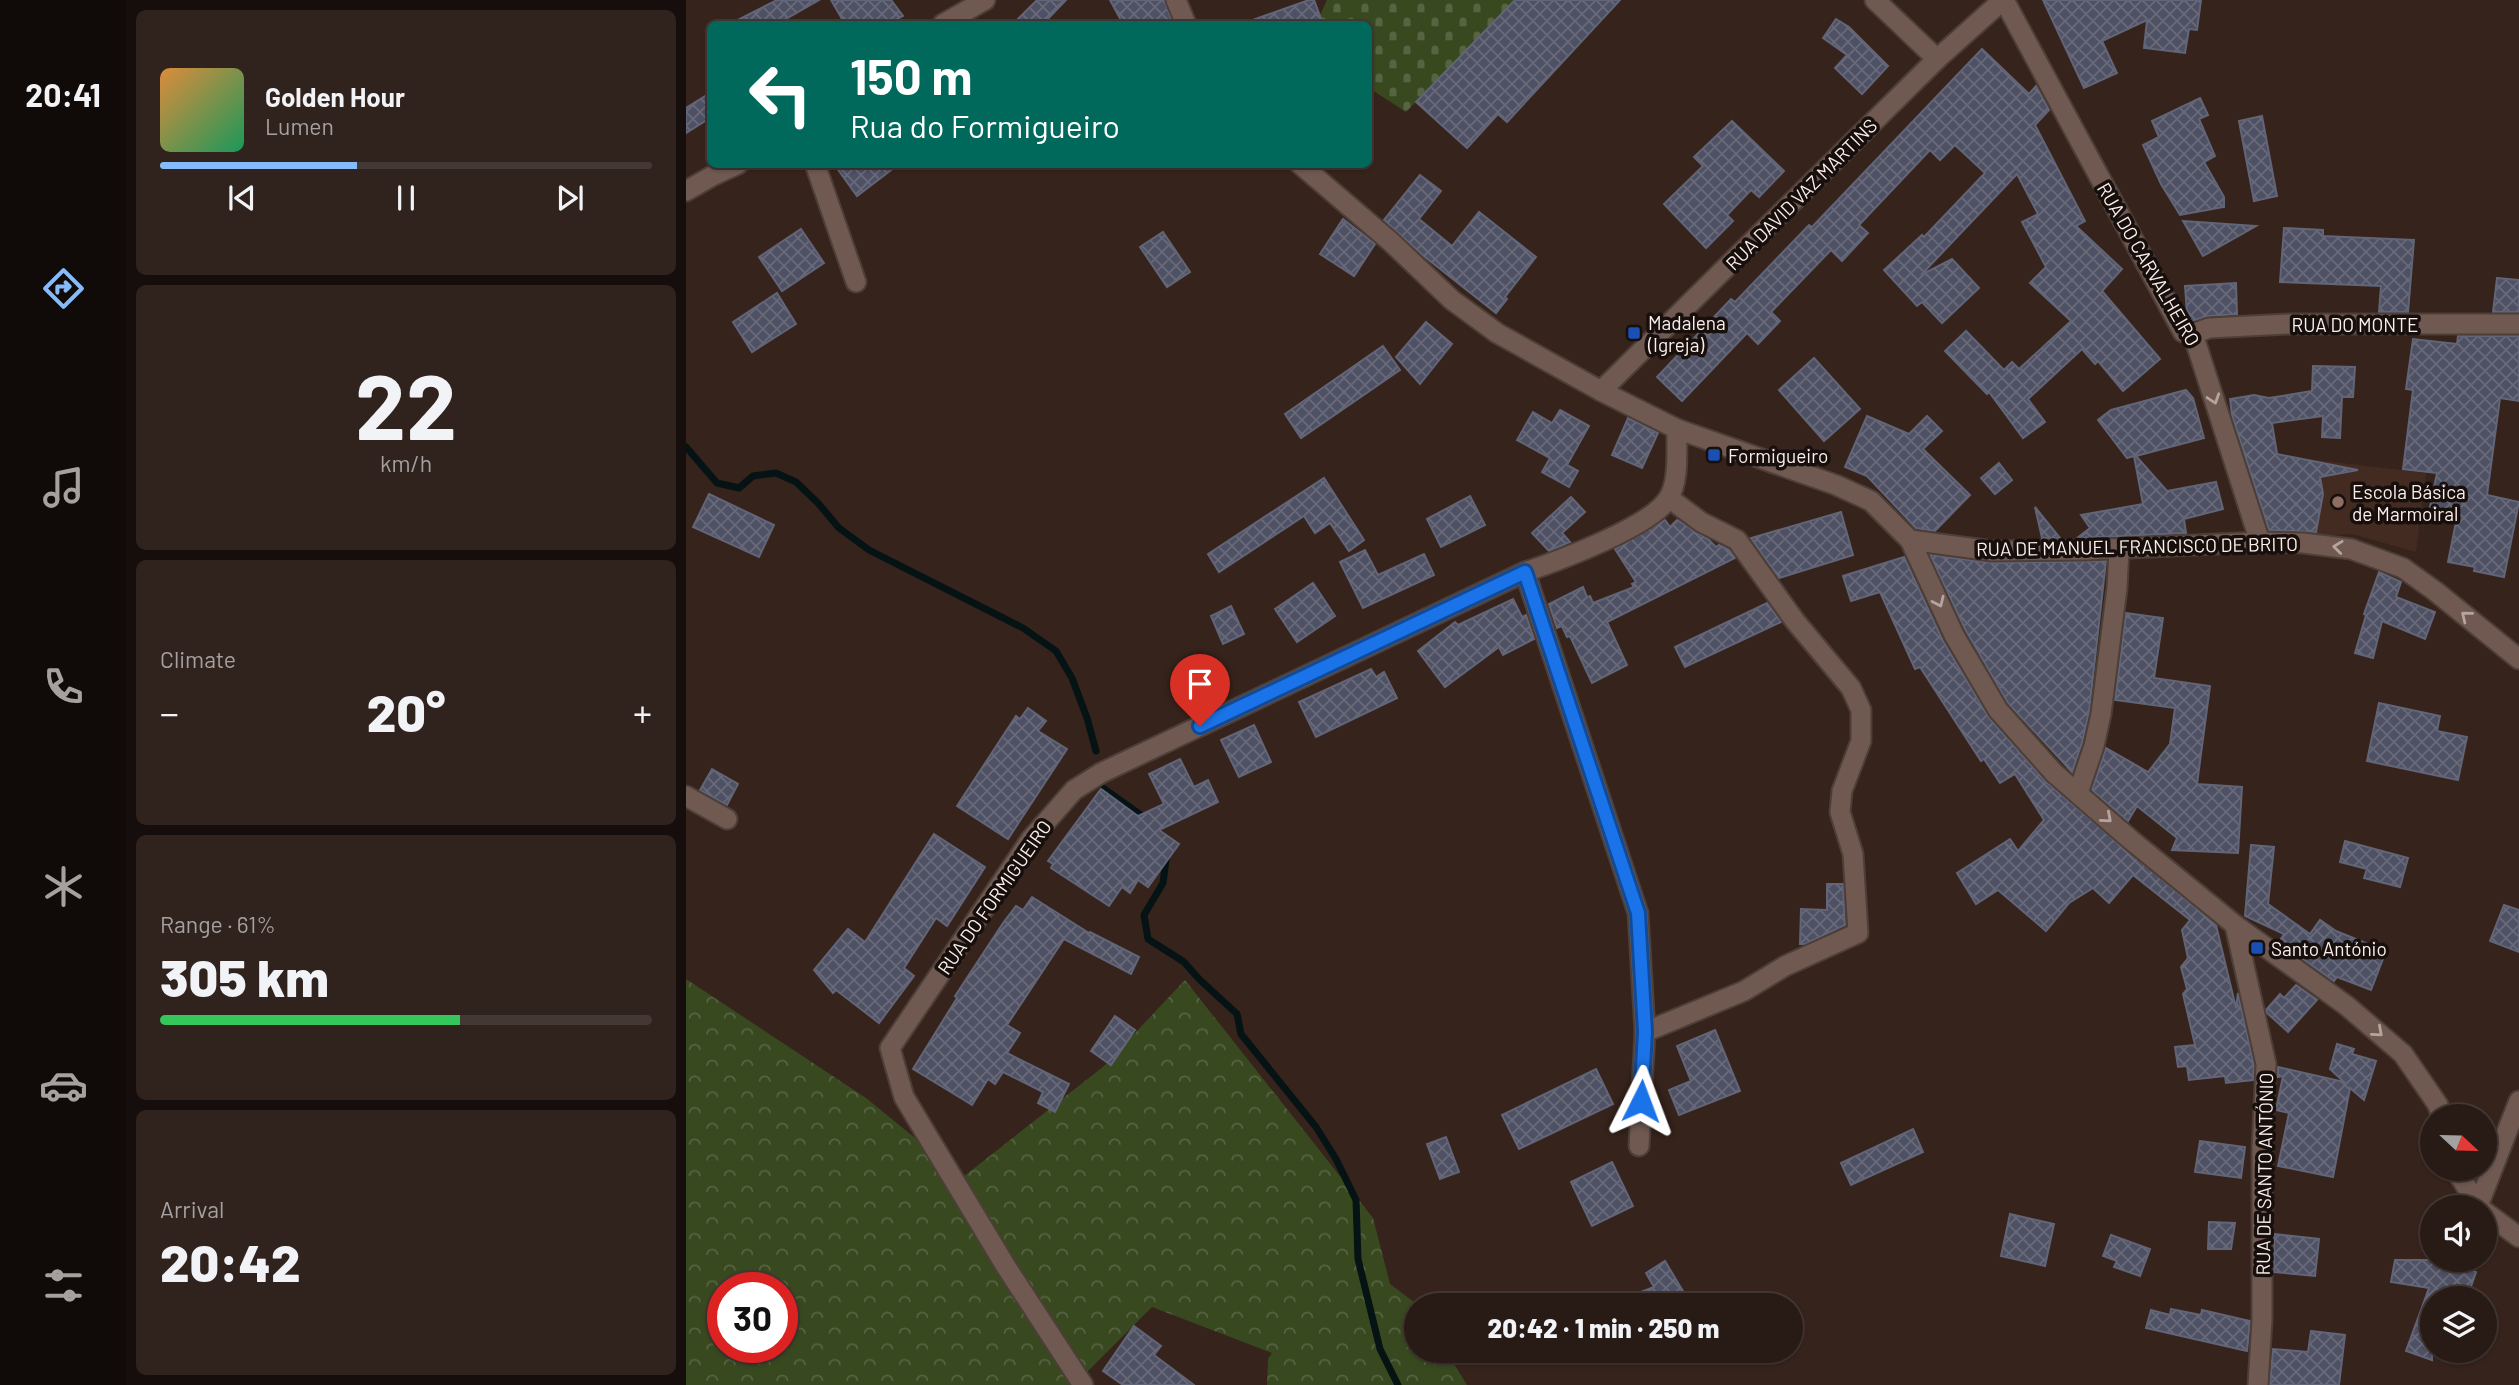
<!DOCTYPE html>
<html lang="en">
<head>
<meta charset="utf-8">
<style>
	:root { --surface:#281a15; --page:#30231e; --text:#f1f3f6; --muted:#a5a1a0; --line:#443834; --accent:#86bbfb }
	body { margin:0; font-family:Barlow,sans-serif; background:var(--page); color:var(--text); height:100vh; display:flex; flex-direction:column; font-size:26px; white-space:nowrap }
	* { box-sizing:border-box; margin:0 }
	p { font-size:23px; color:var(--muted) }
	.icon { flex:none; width:38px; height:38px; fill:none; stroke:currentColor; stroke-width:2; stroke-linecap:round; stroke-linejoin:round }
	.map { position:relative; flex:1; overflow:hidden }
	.panel { display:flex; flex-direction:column; gap:10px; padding:10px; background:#160e0c; width:560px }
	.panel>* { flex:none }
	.banner { position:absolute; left:21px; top:21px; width:665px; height:147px; border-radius:10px; box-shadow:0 2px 5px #0004,0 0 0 2px var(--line); background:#00695c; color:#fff; overflow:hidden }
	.needle { width:46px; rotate:112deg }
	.buttons { position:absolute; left:1734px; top:1104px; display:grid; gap:14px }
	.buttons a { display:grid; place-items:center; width:77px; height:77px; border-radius:50%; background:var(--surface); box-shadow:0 2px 5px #0004,0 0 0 2px var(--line); font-size:35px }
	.speed { position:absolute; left:21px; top:1272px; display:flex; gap:14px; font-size:35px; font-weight:700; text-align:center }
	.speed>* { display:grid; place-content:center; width:91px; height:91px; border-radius:50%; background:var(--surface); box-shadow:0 2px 5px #0004,0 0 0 2px var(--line); line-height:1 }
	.speed .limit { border:10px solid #d22; background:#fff; color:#111 }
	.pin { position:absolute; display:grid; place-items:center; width:60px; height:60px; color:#fff; margin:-72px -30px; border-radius:50% 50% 50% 0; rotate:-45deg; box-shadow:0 0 7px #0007 }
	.pin .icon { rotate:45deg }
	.me { position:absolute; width:77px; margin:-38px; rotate:3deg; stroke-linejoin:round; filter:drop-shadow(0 0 5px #0008) }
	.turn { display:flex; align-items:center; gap:24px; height:147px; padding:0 28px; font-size:32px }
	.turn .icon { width:91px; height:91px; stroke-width:2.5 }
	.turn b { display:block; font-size:49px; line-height:60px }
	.big { font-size:52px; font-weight:800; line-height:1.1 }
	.panel .card { flex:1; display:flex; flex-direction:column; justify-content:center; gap:10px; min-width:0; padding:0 24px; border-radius:10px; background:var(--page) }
	.panel .dial { align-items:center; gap:0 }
	.dial b { font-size:91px; line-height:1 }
	.song { display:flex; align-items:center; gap:21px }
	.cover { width:84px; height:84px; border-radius:10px; background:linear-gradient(135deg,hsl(30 70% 55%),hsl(150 70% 35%)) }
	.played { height:7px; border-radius:4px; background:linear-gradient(90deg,var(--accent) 40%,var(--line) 40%) }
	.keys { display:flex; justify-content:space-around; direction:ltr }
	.heat { display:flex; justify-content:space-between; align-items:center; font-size:38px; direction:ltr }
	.charge { height:10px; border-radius:5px; background:linear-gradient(90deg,#34c759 61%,var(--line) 0) }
	.trip { position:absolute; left:718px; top:1293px; width:399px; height:70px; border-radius:35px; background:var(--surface); box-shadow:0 2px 5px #0004,0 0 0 2px var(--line); font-weight:800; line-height:70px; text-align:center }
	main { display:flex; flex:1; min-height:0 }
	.dock { display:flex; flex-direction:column; width:126px; justify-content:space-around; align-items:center; background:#100a08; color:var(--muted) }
	.dock .icon { width:49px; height:49px }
	.dock .current { color:var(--accent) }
	.dock b { font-size:32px; color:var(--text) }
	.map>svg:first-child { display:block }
	.built { fill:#442b21 }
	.forest { fill:url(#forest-crowns); fill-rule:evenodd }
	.cemetery { fill:url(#cemetery-stones) }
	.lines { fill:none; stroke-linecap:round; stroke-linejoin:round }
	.stream { stroke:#051314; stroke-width:7 }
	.building { fill:url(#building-cross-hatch); stroke:#626477; stroke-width:2 }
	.minor-casing { stroke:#4d3e38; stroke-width:23 }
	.tertiary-casing { stroke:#4d3e38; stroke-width:23 }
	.minor { stroke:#6f5951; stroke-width:19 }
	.tertiary { stroke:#6f5951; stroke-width:19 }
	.oneway { stroke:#b6a49e }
	.route-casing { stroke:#114b97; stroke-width:18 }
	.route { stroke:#1a73e8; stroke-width:12 }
	.transit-dot { fill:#1a4fb4; stroke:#170f0c; stroke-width:2.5 }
	.education-dot { fill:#8d6e63; stroke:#170f0c; stroke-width:2.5 }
	.labels { text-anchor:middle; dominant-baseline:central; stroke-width:7; stroke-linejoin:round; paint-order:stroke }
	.street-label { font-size:19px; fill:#fcefeb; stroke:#170f0c }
	.poi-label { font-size:19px; fill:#fcefeb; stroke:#170f0c; text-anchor:start }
</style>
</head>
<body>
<main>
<nav class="dock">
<b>20:41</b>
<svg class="icon current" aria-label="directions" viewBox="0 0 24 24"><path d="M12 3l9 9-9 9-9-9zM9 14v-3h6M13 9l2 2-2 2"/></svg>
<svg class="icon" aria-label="music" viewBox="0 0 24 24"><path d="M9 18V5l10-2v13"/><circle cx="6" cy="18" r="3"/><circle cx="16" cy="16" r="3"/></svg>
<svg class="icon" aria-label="phone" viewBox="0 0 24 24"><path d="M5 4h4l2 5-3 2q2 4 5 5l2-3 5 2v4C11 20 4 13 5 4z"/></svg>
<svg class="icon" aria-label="climate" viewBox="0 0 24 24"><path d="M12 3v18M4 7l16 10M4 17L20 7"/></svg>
<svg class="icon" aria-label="car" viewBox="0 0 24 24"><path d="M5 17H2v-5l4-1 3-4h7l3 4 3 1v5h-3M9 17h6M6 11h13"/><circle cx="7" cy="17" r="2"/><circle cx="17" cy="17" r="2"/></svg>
<svg class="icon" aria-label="filters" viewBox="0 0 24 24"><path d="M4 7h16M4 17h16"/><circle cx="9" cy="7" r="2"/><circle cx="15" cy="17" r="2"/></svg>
</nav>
<section class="panel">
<div class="card">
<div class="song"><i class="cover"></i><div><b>Golden Hour</b><p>Lumen</p></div></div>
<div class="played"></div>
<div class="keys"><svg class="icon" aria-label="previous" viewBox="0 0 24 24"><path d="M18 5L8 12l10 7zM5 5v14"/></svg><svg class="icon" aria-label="pause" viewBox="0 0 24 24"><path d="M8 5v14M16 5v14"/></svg><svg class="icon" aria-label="next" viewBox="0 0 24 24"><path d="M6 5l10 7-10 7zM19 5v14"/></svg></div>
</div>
<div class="card dial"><b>22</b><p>km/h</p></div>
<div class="card"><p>Climate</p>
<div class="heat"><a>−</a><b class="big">20°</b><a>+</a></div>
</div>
<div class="card"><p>Range · 61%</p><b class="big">305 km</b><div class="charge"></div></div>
<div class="card"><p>Arrival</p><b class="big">20:42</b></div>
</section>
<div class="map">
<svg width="1833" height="1385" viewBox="0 0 1833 1385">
	<defs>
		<pattern id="forest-crowns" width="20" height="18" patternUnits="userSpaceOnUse" patternTransform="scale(1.75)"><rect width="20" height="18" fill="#384920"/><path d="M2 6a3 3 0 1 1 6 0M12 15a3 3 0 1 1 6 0" fill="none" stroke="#566441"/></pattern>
		<pattern id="cemetery-stones" width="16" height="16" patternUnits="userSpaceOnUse" patternTransform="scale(1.75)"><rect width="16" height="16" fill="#384920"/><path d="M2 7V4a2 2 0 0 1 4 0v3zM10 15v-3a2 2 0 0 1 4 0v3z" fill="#566441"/></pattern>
		<pattern id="building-cross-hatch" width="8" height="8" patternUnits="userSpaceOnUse" patternTransform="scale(1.75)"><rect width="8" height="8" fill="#4e5063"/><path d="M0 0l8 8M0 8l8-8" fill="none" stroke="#686a7a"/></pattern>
	</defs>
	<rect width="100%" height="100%" fill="#36231c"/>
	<path class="built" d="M1554,451L1740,473L1730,552L1666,534L1632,536L1575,530Z"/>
	<path class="forest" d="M0,979L180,1098L277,1177L418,1066L499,980L687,1218L704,1284L732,1305L730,1306V1351H760L781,1385H581L582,1359L586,1353L466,1307L388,1385H0ZM37,1288H96V1348H37Z"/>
	<path class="cemetery" d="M641,0H829L720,112L683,88L682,24H630Z"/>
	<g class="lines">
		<g class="stream">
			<path d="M0,447L31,483L53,488L67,476L90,473L110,482L132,503L153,528L183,550L337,628L370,651L386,678L401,718L410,751"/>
			<path d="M417,788L462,820"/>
			<path d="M481,852L477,883L458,915L462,939L498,962L513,979L551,1014L555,1034L630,1127L650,1159L670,1200L672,1259L694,1349L712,1385"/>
		</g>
	</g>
	<g class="building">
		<path d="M91,0H133L91,24H44Z"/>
		<path d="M145,0H205L217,16L202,24H159Z"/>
		<path d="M351,0H380L357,24H327Z"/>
		<path d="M424,0H478L486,21L480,24H437Z"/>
		<path d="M623,0H628L637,24H562L561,22Z"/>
		<path d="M829,0H934L821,122L812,114L781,148L730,102Z"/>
		<path d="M1357,0H1515L1511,30L1503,29L1499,53L1458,48L1461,20L1416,41L1431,73L1398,88Z"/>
		<path d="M1150,19L1163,27L1202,66L1176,94L1149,68L1161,55L1137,38Z"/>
		<path d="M1296,49L1343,94L1350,86L1363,110L1349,125L1399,221L1390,226L1436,269L1416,291L1474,359L1437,391L1412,361L1409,364L1396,349L1342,399L1359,422L1337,438L1303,392L1301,394L1259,351L1280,331L1318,370L1326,362L1333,369L1385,321L1344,283L1360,267L1336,222L1352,214L1331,174L1235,275L1266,259L1293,288L1256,323L1236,302L1231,306L1198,270L1236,235L1238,237L1299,173L1269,145L1254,160L1244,150L1173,225L1182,233L1156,261L1145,250L1085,312L1094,321L1072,344L1061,333L996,401L971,377L1045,299L1049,302L1123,225L1126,227Z"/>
		<path d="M24,93V118L0,133V108Z"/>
		<path d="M1514,98L1522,115L1513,119L1529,156L1518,162L1538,197V207L1494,215L1475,184L1457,145L1473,137L1466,121Z"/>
		<path d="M1576,116L1591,196L1568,201L1553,121Z"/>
		<path d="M1046,121L1098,171L1073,197L1065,190L1041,215L1047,221L1020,248L978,204L1017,166L1008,157Z"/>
		<path d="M148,164H213L171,196Z"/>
		<path d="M734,175L755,191L733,219L766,246L793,212L850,257L819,297L821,299L810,313L739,257L698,220Z"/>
		<path d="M657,219L689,244L668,276L634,254Z"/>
		<path d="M1497,221L1570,226L1517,256Z"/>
		<path d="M1598,228L1637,230V236L1728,240L1722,312H1693L1695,286L1594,282Z"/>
		<path d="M115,229L138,263L96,291L73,257Z"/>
		<path d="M477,232L504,272L481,287L454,247Z"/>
		<path d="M1811,278L1833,280V312H1807Z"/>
		<path d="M1550,283L1551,314L1522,316L1505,321L1501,313L1499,286Z"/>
		<path d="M91,293L110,324L66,352L47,322Z"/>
		<path d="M740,322L766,344L734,384L710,357Z"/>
		<path d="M1772,336H1833V401L1814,398L1801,495L1833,502L1818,577L1788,571L1789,567L1762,562L1771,517L1743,512L1751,473L1717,469L1727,390L1720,389L1727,339L1771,344Z"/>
		<path d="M697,346L714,370L615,438L599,414Z"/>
		<path d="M1128,358L1174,409L1138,441L1093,390Z"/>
		<path d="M1627,366L1669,367L1667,397H1656L1654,438L1636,437L1637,416L1586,423L1591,454L1672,470L1634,477L1637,494L1630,532L1583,530L1546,415L1544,399L1568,395L1583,398L1626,391Z"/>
		<path d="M1500,390L1507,398L1518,438L1450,456L1481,491L1530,482L1537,509L1498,519L1500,533L1391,538L1404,528L1395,515L1457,504L1448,456L1441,458L1412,420L1425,410Z"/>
		<path d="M874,410L903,426L881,465L892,471L883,487L856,472L864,458L831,440L847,412L866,423Z"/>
		<path d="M1181,416L1223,434L1241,416L1256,431L1237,449L1284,495L1249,531L1230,528L1181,476L1159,467Z"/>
		<path d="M942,418L972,433L956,468L926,455Z"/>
		<path d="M1313,463L1326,480L1309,494L1295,478Z"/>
		<path d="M638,478L678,540L663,551L644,523L629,533L618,516L533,572L522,554Z"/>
		<path d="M23,494L88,525L73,557L7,527Z"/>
		<path d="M784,496L799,525L755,547L741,519Z"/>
		<path d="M885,497L899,512L876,533L884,542L863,551L846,533Z"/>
		<path d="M1349,507L1374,538H1356Z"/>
		<path d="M1155,512L1167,555L1093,578L1065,538Z"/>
		<path d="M979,520L984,527L991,520L1023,540L1030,547L1033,545L1043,550L1049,558L921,622L941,665L906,683L884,636L881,637L876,626L871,628L863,604L897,587L901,597L904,596L907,603L948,587L946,584L950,582L929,549Z"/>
		<path d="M679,550L692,575L738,554L748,575L677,608L654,562Z"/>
		<path d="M1244,555L1306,563L1420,561L1403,712L1396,743L1386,772L1322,703L1279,629Z"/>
		<path d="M1218,557L1257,641L1303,718L1360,782L1530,925L1550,1008L1552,993L1568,1065L1567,1080L1540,1083L1539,1076L1503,1080L1501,1066L1492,1067L1489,1047L1509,1045L1497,994L1501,989L1495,967L1502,958L1496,930L1504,920L1447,875L1423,903L1407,888L1383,903L1360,931L1312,890L1290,904L1271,873L1324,839L1332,851L1358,820L1329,774L1314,783L1298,759L1295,761L1234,667L1229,669L1194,592L1165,601L1157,576Z"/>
		<path d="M1693,572L1715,582L1710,597L1749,612L1739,639L1696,621L1687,658L1669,653L1680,615L1678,614Z"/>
		<path d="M627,583L649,616L611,642L589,609Z"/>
		<path d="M827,599L836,617L840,615L848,639L817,655L813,647L759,687L732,651L769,622L772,625Z"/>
		<path d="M1081,603L1095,622L999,667L989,647Z"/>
		<path d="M545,606L558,634L537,644L525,616Z"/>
		<path d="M1440,613L1477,618L1468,678L1524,686L1511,784L1556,787L1552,853L1486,850L1491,838L1451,806L1442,821L1406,790L1420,748L1462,772L1484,744L1489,708L1429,700Z"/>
		<path d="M685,669L690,677L698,672L711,698L630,737L613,702Z"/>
		<path d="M1693,703L1754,716L1751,731L1781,737L1772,780L1681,761Z"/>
		<path d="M342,708L360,721L352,731L381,749L322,839L271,806L330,716L334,719Z"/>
		<path d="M568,725L585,762L553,777L535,740Z"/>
		<path d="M494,759L508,787L522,780L532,802L473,830L493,844L462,887L452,880L444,893L436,887L423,906L365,868L367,864L362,861L415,789L452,816L478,804L463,774Z"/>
		<path d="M26,769L52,784L41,805L14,790Z"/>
		<path d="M248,834L299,867L261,926L250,918L218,968L228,976L193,1023L150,990L147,993L128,970L162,929L179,942Z"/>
		<path d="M1659,841L1722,858L1714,887L1678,878L1681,869L1654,862Z"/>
		<path d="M1565,845L1588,847L1582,904L1624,934L1634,920L1650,931L1700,951L1685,990L1651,977L1648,981L1593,942L1598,934L1559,916Z"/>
		<path d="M1141,884H1157L1159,925L1119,944H1114L1115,909L1141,910Z"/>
		<path d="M346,897L403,933L404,932L453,957L445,974L378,939L321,1025L334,1033L321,1053L383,1084L369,1112L352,1103L357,1092L317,1072L309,1084L302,1079L286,1105L227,1069L271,998L269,996L317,923L330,906L337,910Z"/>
		<path d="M1818,905L1833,910V952L1804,941Z"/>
		<path d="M1610,985L1631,1000L1602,1032L1581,1013L1580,1010L1594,994L1598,998Z"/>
		<path d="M429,1016L449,1030L425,1065L405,1051Z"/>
		<path d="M1029,1030L1054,1091L993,1115L983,1090L1005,1081L991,1046Z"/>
		<path d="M1651,1044L1668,1049L1666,1054L1690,1061L1678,1100L1664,1088L1647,1177L1592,1166L1603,1113L1590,1110L1597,1076L1592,1077V1067L1658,1082L1644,1069Z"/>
		<path d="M910,1069L927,1104L833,1149L816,1115Z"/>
		<path d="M1227,1129L1237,1152L1165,1185L1155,1163Z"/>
		<path d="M760,1137L773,1172L754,1179L741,1144Z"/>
		<path d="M1514,1141L1559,1147L1555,1178L1509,1172Z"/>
		<path d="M926,1162L947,1206L906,1226L885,1182Z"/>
		<path d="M1324,1214L1368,1224L1359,1266L1315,1256Z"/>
		<path d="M1523,1222L1549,1223L1545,1249H1522Z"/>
		<path d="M1588,1234L1633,1239L1629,1276L1588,1272Z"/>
		<path d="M1425,1235L1464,1249L1454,1276L1428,1267L1431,1261L1417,1256Z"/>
		<path d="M1709,1260H1757L1790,1272L1781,1298H1746V1360L1720,1351L1743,1288L1705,1282Z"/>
		<path d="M979,1261L1001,1298L988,1306H924V1304L968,1287L960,1273Z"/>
		<path d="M1485,1309L1515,1315L1516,1310L1564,1321L1561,1351L1460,1328L1465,1310L1484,1315Z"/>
		<path d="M448,1326L475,1346L468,1355L508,1385H437L417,1371Z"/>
		<path d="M1625,1331L1659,1335L1653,1385H1584L1587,1349L1622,1352Z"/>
	</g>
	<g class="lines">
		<defs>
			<g id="minor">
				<path d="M1189,0L1251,59"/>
				<path d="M1318,0L1497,332L1507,334"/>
				<path d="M257,24L299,0"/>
				<path d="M129,164L170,282"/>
				<path d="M0,191L28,175L52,164"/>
				<path d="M1507,334L1523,328L1604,324H1833"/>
				<path d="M1507,334L1574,542"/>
				<path d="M915,391L1251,59L1317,0"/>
				<path d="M839,572L952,913L959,1032L953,1146"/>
				<path d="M1392,793L1408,746L1415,714L1431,588L1433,549"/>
				<path d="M0,796L41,819"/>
				<path d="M1549,925L1580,1064L1576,1148V1320L1572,1385"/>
				<path d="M959,1032L1058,991L1099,966L1172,933L1167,854L1154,812L1156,791L1175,741V710L1165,688L1109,621L1051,540L1015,522L983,498"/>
				<path d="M1792,1206L1833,1101"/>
				<path d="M397,1385L319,1265L218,1097L204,1048L345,839L388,790L415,773L839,572C872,561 964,527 982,499C994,481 990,449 991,429"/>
			</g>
			<g id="tertiary">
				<path d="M490,0L500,24"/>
				<path d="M614,164L705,242L766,300L811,333L915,391L991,429L1150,485L1185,501L1224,540L1268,635L1312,710L1368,773L1445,840L1549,925L1661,1006L1717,1054L1752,1105L1755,1116"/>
				<path d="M1224,540L1306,551L1399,550L1574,542L1617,543L1665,549L1717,568L1749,591L1833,659"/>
				<path d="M1769,1169L1794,1208"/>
				<path d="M1799,1212L1833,1237"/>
			</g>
		</defs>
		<use href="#minor" class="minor-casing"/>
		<use href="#tertiary" class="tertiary-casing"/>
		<use href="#minor" class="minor"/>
		<use href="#tertiary" class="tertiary"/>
	</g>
	<defs><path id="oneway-chevron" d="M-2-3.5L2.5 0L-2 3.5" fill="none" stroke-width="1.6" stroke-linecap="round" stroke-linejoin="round" transform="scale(1.75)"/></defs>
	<g class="oneway">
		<use href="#oneway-chevron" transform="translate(1528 399) rotate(72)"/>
		<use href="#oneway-chevron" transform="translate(1652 547) rotate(-173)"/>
		<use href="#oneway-chevron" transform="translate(1253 602) rotate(65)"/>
		<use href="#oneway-chevron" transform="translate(1780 616) rotate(-141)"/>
		<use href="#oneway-chevron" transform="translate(1421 818) rotate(41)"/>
		<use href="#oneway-chevron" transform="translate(1692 1032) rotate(41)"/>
	</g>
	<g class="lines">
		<defs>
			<path id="route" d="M514,726L839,572L952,913L959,1032L955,1101"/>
		</defs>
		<use href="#route" class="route-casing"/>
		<use href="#route" class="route"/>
	</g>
	<g class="transit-dot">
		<rect x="941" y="326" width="14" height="14" rx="3.5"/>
		<rect x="1021" y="448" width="14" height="14" rx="3.5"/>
		<rect x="1564" y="941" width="14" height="14" rx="3.5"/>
	</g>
	<circle class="education-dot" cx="1652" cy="502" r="7"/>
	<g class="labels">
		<g class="street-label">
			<text transform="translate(1115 194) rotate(-45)">RUA DAVID VAZ MARTINS</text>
			<text transform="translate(1463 264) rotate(60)">RUA DO CARVALHEIRO</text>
			<text x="1669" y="324">RUA DO MONTE</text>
			<text transform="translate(1451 546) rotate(-1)">RUA DE MANUEL FRANCISCO DE BRITO</text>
			<text transform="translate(308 897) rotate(-55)">RUA DO FORMIGUEIRO</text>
			<text transform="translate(1578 1174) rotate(-89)">RUA DE SANTO ANTÓNIO</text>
		</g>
		<g class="poi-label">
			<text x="962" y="322">Madalena<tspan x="962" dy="22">(Igreja)</tspan></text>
			<text x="1042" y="455">Formigueiro</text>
			<text x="1666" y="491">Escola Básica<tspan x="1666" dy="22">de Marmoiral</tspan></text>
			<text x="1585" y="948">Santo António</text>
		</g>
	</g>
</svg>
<div class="buttons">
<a><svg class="needle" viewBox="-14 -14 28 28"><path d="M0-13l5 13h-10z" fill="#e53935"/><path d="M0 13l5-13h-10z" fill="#a5a1a0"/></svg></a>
<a><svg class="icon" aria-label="sound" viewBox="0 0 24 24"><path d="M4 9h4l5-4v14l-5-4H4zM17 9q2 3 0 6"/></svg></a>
<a><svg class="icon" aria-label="layers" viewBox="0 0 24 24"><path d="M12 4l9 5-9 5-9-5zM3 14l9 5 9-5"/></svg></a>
</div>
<div class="speed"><div class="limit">30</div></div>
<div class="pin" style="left:514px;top:726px;background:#d93025"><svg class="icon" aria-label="arrive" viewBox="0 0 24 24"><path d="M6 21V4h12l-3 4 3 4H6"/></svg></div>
<svg class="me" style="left:955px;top:1101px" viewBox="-20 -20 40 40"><path d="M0-17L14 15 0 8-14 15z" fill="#1a73e8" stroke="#fff" stroke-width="4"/></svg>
<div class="trip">20:42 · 1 min · 250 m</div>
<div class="banner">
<div class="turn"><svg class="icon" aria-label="left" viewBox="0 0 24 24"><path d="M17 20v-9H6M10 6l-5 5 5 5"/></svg><div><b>150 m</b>Rua do Formigueiro</div></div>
</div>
</div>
</main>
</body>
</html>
